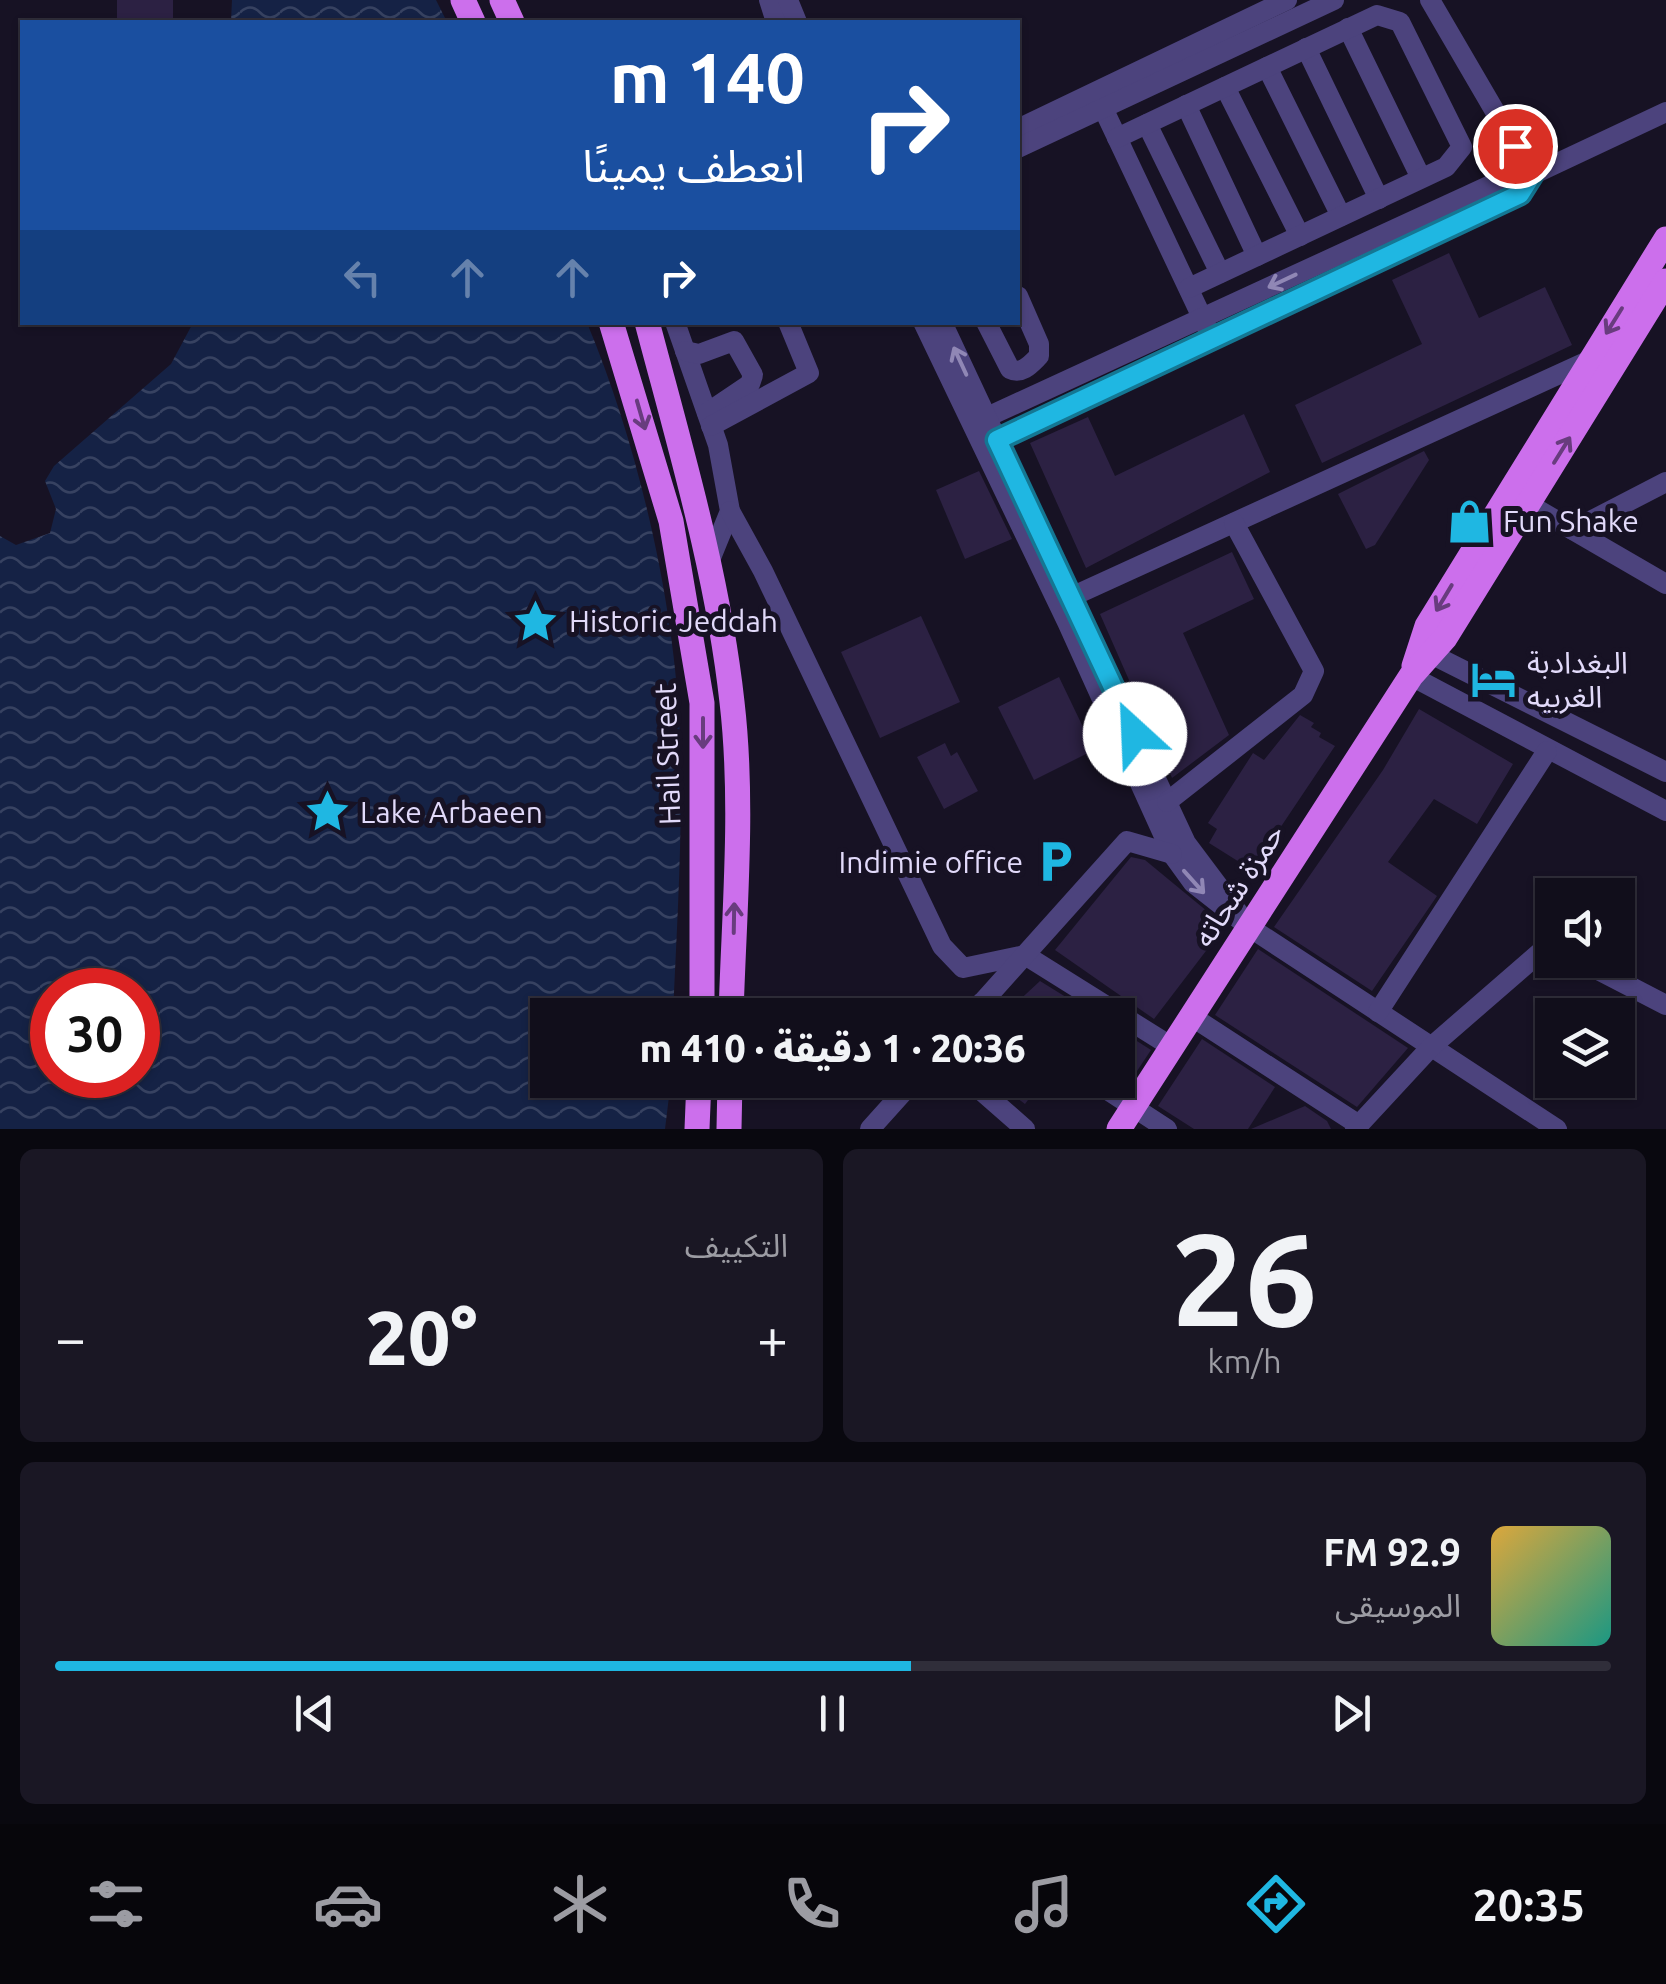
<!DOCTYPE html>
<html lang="ar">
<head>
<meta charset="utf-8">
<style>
	:root { --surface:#110e1b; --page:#1a1724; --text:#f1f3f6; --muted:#9c9ca3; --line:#302e3a; --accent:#1fb7e2 }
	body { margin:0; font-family:Ubuntu,"Noto Sans Arabic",sans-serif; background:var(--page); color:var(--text); direction:rtl; height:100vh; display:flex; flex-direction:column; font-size:38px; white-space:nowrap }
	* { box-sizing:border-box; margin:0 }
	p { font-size:32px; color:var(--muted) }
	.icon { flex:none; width:55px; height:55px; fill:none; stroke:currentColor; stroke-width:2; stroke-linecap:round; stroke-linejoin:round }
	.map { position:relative; height:1129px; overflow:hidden; direction:ltr }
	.panel { display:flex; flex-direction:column; gap:20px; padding:20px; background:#09080f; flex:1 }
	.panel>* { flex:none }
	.banner { position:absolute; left:20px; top:20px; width:1000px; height:305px; border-radius:0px; box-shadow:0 2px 8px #0004,0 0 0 2px var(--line); direction:rtl; background:#1a4fa0; color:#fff; overflow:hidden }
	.controls { position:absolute; left:1535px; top:878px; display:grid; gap:20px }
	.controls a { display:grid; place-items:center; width:100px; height:100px; border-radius:0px; background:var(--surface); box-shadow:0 2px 8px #0004,0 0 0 2px var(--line); font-size:50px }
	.speed { position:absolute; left:30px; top:968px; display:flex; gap:20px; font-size:50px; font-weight:700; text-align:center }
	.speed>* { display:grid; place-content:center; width:130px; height:130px; border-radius:50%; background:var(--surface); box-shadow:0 2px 8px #0004,0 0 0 2px var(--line); line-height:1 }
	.speed .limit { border:15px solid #d22; background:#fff; color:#111 }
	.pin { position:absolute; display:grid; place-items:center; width:85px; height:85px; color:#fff; margin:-42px; border:5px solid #fff; border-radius:50%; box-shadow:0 2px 10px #0007 }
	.me { position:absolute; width:110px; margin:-55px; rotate:335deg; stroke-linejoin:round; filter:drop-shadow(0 0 8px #0008) }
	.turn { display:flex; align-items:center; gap:35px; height:210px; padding:0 50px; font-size:45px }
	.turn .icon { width:130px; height:130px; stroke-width:2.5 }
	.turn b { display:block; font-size:70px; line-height:85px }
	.lanes { display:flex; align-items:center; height:95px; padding:0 50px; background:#0003; justify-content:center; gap:50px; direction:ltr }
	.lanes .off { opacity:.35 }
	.big { font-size:75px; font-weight:800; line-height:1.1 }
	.panel .card { flex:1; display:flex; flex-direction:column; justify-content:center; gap:15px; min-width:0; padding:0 35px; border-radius:15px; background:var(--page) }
	.panel .dial { align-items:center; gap:0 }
	.dial b { font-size:130px; line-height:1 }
	.song { display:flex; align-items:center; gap:30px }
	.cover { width:120px; height:120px; border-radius:15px; background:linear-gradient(135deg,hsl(40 70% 55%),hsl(170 70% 35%)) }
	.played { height:10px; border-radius:5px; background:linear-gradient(90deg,var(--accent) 55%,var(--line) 55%) }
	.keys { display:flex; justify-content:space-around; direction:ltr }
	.heat { display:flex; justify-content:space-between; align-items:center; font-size:55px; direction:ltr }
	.panel .tiles { flex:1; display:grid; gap:20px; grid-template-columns:1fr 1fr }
	.card:last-child { grid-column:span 2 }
	.trip { position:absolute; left:530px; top:998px; width:605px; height:100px; border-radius:0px; background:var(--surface); box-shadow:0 2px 8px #0004,0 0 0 2px var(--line); font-weight:800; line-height:100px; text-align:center; direction:rtl }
	.menu { display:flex; height:160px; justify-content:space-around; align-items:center; background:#07060b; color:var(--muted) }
	.menu .icon { width:70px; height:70px }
	.menu .on { color:var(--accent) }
	.menu b { font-size:45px; color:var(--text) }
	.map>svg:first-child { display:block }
	.water { fill:url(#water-waves); fill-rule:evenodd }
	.building { fill:#2c2143 }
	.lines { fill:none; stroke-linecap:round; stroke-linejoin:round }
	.minor { stroke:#4c437d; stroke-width:20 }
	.major { stroke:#cc6fec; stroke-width:25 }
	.oneway { stroke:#9087b5 }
	.oneway2 { stroke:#683c7e }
	.route-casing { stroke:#147793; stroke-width:25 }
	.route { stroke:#1fb7e2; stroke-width:18 }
	.labels { text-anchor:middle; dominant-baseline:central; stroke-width:10; stroke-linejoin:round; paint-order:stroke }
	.poi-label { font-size:30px; fill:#e2dafa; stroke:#171224; text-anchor:start }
	.street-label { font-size:30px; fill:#e2dafa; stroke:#171224 }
</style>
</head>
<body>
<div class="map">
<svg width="1666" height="1129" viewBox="0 0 1666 1129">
	<defs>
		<pattern id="water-waves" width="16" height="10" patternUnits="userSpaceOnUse" patternTransform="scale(2.5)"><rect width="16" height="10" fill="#152245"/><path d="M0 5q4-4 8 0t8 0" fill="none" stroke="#374261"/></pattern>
	</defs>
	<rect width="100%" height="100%" fill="#171224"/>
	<g class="water">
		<path d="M232,0H436L447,22H231Z"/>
		<path d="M193,323H587C638,444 676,607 680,739C683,831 677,923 673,1015H548V1080H671L665,1129H0V536L16,545L50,533L56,509L45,481L54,466L171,364ZM52,990H138V1075H52Z"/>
	</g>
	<g class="building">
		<rect x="117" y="0" width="56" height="22"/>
		<path d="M1449,253L1479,318L1545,287L1572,345L1322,463L1295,405L1422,344L1392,280Z"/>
		<path d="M1244,414L1270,472L1086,568L1030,443L1088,417L1115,476Z"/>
		<path d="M1424,451L1429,460L1375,545L1366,549L1338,494Z"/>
		<path d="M979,471L1012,539L965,559L936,490Z"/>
		<path d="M1232,552L1254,599L1183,633L1229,735L1172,778L1100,614Z"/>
		<path d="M921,616L960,702L880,738L841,652Z"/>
		<path d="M1059,677L1094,750L1034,780L998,707Z"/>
		<path d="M1419,709L1513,764L1477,824L1434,799L1388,862L1437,896L1372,991L1274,927L1383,770Z"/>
		<path d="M1300,715L1314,723L1311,727L1321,733L1319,737L1335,746L1252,870L1209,843L1217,829L1208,823L1253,753L1264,760Z"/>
		<path d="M945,743L951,756L957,752L978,791L944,809L917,757Z"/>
		<path d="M1131,857L1145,860L1225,926L1154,1019L1055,950Z"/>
		<path d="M1258,949L1408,1048L1357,1107L1215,1015Z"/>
		<path d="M1040,981L1095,1015H1021L1011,1008Z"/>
		<path d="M1118,1029L1151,1050L1127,1086L1118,1080Z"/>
		<path d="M1202,1039L1275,1087L1248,1129H1194L1158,1106Z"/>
		<path d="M993,1080H1043L1025,1104Z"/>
		<path d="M1305,1106L1327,1121L1331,1129H1251Z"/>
	</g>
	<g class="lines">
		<g class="minor">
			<path d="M769,0L776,22"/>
			<path d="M788,0L797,22"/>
			<path d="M1430,0L1532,175"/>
			<path d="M1348,28L1421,178"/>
			<path d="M1306,48L1379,199"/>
			<path d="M1267,67L1341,216"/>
			<path d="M1225,87L1300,236"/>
			<path d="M1186,105L1257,256"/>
			<path d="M1103,108L1207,328"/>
			<path d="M1147,124L1220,273"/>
			<path d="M1018,129L1287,0"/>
			<path d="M1117,138L1377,15L1400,22L1462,147L1446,167L1189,288"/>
			<path d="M1018,148L1334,0"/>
			<path d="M1532,175L1520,194L997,439L976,430L987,417L1510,176L1532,175L1666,112"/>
			<path d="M675,322L718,445L730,511L708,565"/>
			<path d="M923,322L1067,622L1172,854L1193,883L1249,927L1186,843L942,322"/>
			<path d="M986,322L1010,369C1022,375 1031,364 1039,356V344L1018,296"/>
			<path d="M685,351L699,354L734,341L753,375L750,384L707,413"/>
			<path d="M711,426L809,373L788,322"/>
			<path d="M1528,504L1666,584"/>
			<path d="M730,511L763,571L942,946L963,968L1025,955L1172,1047"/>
			<path d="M1573,530L1666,482"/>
			<path d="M1071,597L1590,360"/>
			<path d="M1431,654L1666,772"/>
			<path d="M1411,676L1666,811"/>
			<path d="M1167,802L1303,695L1314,671L1234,523"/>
			<path d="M1249,927L1557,1129"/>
			<path d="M1579,960L1666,1005"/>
			<path d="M981,1003L998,1015"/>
			<path d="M1378,1012L1547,751"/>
			<path d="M971,1015L1127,841L1172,854"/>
			<path d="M1191,1016L1359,1125"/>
			<path d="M969,1080L1025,1129"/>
			<path d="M1092,1080L1167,1129"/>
			<path d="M870,1129L914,1080"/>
			<path d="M1355,1129L1431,1047L1546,947L1552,949"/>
		</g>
		<g class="major">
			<path d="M463,0L473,22"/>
			<path d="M502,0L512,22"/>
			<path d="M611,322L671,521L702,703V1015"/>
			<path d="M647,322C680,447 718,574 732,702C744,805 734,912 731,1015"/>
			<path d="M1414,666L1427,626L1666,239"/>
			<path d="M697,1129L699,1080"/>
			<path d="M729,1129L730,1080"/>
			<path d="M1119,1129L1411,676L1445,638L1666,281"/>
		</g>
	</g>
	<defs><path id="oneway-shaft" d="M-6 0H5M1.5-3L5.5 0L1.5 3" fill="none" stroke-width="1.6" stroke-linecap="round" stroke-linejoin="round" transform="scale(2.5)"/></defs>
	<g class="oneway">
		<use href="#oneway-shaft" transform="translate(1282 281) rotate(155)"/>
		<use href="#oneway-shaft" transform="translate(960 361) rotate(-115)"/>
		<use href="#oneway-shaft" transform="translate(1194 882) rotate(48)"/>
	</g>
	<g class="oneway2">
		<use href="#oneway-shaft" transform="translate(1614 321) rotate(122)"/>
		<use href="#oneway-shaft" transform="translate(641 415) rotate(74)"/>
		<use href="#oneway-shaft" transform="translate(1562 450) rotate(-58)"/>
		<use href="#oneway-shaft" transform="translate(1444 598) rotate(121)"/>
		<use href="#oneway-shaft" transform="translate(703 733) rotate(90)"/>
		<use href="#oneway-shaft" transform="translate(734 918) rotate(-89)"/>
	</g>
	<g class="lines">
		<defs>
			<path id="route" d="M1135,734L997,440L1520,194L1532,175L1515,146"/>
		</defs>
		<use href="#route" class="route-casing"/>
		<use href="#route" class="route"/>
	</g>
	<defs>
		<symbol id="shop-bare" viewBox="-9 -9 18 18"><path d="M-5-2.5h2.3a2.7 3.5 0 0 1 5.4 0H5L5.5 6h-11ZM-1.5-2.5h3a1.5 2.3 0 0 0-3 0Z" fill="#1fb7e2" stroke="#171224" stroke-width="2.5" paint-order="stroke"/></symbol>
		<symbol id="sight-bare" viewBox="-9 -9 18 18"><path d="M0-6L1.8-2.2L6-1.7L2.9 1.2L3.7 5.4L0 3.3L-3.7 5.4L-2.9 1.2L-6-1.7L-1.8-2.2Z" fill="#1fb7e2" stroke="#171224" stroke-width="2.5" paint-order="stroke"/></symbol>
		<symbol id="hotel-bare" viewBox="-9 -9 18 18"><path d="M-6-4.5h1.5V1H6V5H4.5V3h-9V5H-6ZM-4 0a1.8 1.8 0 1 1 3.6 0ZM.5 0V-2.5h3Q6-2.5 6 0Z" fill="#1fb7e2" stroke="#171224" stroke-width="2.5" paint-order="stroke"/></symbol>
		<symbol id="parking-bare" viewBox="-9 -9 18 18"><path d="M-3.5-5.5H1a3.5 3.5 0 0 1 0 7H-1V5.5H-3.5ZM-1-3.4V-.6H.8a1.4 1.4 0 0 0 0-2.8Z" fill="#1fb7e2" stroke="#171224" stroke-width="2.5" paint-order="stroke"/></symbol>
	</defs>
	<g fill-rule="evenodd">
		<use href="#shop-bare" x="1438" y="490" width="63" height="63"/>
		<use href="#sight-bare" x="504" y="590" width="63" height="63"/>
		<use href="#hotel-bare" x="1462" y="648" width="63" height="63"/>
		<use href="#sight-bare" x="296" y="780" width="63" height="63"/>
		<use href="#parking-bare" x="1024" y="830" width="63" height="63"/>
	</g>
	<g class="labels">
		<g class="poi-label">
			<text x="1503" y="521">Fun Shake</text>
			<text x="569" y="621">Historic Jeddah</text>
			<text x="1527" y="662">البغدادبة<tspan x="1527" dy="34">الغربيه</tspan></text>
			<text x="360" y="812">Lake Arbaeen</text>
			<text x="1023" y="862" text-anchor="end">Indimie office</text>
		</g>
		<g class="street-label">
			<text transform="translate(667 754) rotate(-92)">Hail Street</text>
			<text transform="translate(1238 885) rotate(-57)">حمزة شحاته</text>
		</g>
	</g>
</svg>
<div class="controls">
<a><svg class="icon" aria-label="sound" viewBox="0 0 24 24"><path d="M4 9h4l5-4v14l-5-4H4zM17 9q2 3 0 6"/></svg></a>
<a><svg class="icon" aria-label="layers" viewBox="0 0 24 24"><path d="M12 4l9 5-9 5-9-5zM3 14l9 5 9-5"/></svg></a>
</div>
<div class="speed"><div class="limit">30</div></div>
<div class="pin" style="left:1515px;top:146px;background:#d93025"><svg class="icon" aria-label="arrive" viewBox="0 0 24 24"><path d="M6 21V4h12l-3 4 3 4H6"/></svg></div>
<svg class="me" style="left:1135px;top:734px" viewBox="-20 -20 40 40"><circle r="19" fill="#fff"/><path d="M0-13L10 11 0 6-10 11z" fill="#1fb7e2"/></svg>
<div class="trip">20:36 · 1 دقيقة · 410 m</div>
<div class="banner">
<div class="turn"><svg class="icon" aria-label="right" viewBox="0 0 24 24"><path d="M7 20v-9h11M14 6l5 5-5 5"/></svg><div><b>140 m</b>انعطف يمينًا</div></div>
<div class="lanes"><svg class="icon off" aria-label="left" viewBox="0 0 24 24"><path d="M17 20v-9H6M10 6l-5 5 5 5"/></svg><svg class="icon off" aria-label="ahead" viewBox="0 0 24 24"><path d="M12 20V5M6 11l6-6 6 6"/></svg><svg class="icon off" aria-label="ahead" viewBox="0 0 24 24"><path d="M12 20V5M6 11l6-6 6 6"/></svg><svg class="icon" aria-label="right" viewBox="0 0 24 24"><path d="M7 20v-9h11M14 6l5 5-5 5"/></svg></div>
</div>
</div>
<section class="panel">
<div class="tiles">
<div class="card dial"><b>26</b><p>km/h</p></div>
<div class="card"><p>التكييف</p>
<div class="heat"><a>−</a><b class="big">20°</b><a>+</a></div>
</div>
<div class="card">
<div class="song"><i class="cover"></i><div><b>92.9 FM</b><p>الموسيقى</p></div></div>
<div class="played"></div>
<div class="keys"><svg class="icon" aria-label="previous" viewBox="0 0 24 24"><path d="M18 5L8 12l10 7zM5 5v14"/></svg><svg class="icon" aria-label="pause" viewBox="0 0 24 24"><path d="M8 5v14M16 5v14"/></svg><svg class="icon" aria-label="next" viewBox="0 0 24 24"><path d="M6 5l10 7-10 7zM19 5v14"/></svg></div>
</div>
</div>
</section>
<nav class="menu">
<b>20:35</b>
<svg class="icon on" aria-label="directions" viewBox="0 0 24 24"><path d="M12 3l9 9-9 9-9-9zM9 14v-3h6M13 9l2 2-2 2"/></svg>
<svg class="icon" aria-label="music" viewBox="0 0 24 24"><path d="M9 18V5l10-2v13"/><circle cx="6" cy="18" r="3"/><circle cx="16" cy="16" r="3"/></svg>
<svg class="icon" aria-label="phone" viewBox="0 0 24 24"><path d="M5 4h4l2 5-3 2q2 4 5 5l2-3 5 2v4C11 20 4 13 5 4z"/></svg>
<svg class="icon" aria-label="climate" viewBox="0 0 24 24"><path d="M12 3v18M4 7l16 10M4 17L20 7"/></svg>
<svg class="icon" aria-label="car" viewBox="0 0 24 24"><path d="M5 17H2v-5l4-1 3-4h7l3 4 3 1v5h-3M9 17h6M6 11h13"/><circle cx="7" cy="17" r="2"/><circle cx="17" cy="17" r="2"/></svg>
<svg class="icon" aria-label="filters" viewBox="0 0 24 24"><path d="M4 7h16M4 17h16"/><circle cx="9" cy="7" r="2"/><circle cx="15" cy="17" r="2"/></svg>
</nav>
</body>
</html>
